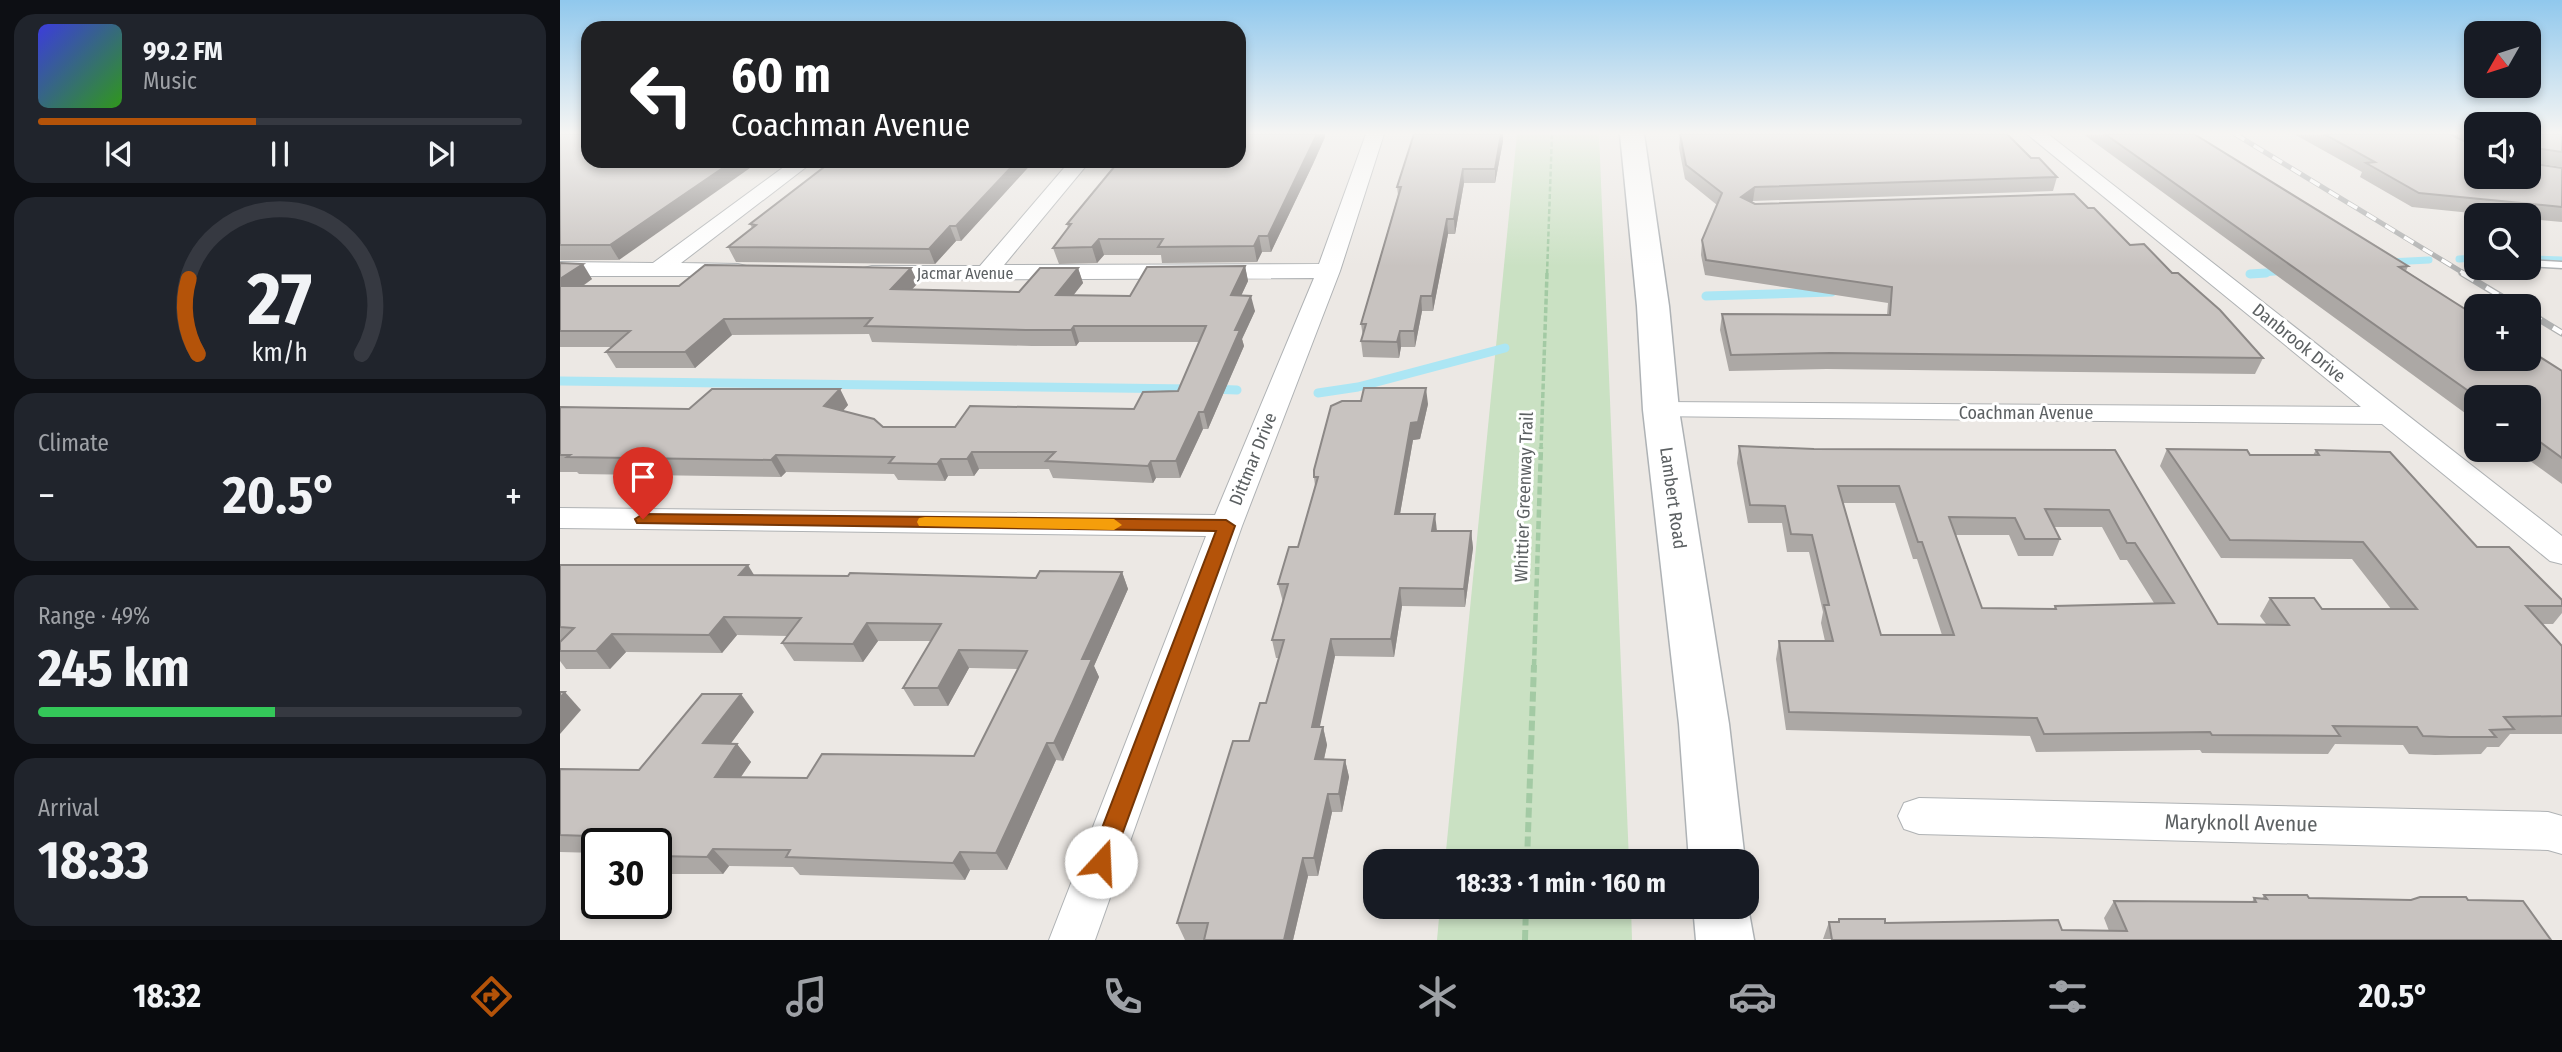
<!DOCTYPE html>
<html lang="en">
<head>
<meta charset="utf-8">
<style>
	:root { --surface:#171b24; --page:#20242c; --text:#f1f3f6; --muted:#9ea1a6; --line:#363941; --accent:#b45309 }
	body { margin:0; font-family:"Fira Sans Condensed",sans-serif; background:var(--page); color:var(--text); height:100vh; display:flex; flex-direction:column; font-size:26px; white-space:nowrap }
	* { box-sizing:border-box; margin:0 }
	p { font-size:23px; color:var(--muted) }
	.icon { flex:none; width:38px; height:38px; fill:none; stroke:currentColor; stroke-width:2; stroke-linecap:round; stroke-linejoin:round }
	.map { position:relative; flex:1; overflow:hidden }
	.details { display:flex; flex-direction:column; gap:14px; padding:14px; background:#0d0f14; width:560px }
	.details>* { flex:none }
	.top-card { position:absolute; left:21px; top:21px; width:665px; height:147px; border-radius:21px; box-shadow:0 4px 10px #0003; background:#202124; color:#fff; overflow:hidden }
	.needle { width:46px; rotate:231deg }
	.controls { position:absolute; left:1904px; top:21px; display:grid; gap:14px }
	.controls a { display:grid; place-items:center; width:77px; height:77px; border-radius:14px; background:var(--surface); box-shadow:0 4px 10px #0003; font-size:35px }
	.speed { position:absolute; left:21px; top:828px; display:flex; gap:14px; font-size:35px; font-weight:700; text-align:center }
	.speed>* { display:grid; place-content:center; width:91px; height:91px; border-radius:50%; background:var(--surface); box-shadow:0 4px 10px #0003; line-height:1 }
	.speed .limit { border:4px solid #111; border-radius:10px; background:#fff; color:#111 }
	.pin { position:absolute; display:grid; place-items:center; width:60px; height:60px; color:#fff; margin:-72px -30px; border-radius:50% 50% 50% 0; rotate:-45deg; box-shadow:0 0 7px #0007 }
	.pin .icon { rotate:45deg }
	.me { position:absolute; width:77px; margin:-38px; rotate:20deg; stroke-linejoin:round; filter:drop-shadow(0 0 5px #0008) }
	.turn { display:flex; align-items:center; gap:24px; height:147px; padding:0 35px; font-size:32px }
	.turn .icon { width:91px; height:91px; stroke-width:2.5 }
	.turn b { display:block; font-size:49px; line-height:60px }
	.big { font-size:52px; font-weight:700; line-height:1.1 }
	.details .tile { flex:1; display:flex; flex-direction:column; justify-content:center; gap:10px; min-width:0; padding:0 24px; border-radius:21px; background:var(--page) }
	.details .dial { align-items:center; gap:0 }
	.dial svg { height:182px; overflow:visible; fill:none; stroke:var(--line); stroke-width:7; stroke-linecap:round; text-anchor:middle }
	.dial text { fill:var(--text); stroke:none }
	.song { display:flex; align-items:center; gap:21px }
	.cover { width:84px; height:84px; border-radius:10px; background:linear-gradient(135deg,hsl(240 70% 55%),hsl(110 70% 35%)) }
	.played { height:7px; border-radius:4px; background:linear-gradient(90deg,var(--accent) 45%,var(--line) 45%) }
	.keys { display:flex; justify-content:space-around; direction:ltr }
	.heat { display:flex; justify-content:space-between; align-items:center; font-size:38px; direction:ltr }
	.charge { height:10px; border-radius:5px; background:linear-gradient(90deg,#34c759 49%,var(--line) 0) }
	.trip { position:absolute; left:803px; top:849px; width:396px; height:70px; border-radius:21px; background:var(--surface); box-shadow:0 4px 10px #0003; font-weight:700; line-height:70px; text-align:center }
	.tab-bar { display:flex; height:112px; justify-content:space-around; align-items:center; background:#090b0e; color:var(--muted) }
	.tab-bar .icon { width:49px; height:49px }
	.tab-bar .current { color:var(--accent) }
	.tab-bar b { font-size:32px; color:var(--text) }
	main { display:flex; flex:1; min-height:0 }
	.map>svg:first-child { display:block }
	.green { fill:#cae1c3 }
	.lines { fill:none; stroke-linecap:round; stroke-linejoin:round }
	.stream-far1 { stroke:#ace6f4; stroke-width:7 }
	.stream { stroke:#ace6f4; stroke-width:9 }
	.lane-casing { stroke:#afb2b4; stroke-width:3 }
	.street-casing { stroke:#afb2b4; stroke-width:2 }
	.secondary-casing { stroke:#aeb2b5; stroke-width:3 }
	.path-far3 { stroke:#a3caa4; stroke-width:2.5; stroke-dasharray:5 2.5; stroke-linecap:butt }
	.path-far2 { stroke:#a3caa4; stroke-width:3.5; stroke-dasharray:6 2.5; stroke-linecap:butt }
	.path-far1 { stroke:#a3caa4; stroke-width:4.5; stroke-dasharray:8 3.5; stroke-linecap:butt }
	.path { stroke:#a3caa4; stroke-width:6; stroke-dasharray:10 4.5; stroke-linecap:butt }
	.lane { fill:#fff; fill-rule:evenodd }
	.street { fill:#fff; fill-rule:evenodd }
	.secondary { fill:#fff; fill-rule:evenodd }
	.rail-far1-casing { stroke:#afb0b0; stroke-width:5 }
	.rail-casing { stroke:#afb0b0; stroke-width:7 }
	.rail-far1 { stroke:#fff; stroke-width:3.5; stroke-dasharray:11; stroke-linecap:butt }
	.rail { stroke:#fff; stroke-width:4.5; stroke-dasharray:14; stroke-linecap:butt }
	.wall { fill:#aca8a5; fill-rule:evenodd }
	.shaded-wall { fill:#8c8886 }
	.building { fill:#c8c3c0; stroke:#8c8886; stroke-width:2; fill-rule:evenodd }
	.route { fill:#b45309; stroke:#753606; stroke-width:2 }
	.slow { fill:#f59e0b }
	.labels { text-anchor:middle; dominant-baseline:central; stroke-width:6; stroke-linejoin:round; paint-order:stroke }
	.far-street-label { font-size:16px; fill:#5c6062; stroke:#fff }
	.street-label { font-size:18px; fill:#5c6062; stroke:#fff }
	.near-street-label { font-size:21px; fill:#5c6062; stroke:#fff }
</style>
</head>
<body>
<main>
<section class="details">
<div class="tile">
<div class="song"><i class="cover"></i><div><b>99.2 FM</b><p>Music</p></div></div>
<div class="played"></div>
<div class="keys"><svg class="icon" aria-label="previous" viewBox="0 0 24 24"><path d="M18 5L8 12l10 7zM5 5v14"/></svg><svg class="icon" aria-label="pause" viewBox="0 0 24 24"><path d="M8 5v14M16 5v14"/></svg><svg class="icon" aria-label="next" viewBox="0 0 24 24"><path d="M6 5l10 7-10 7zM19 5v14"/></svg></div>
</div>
<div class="tile dial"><svg viewBox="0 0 100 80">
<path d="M14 69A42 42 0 1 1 86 69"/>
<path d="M14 69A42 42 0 0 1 10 36" stroke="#b45309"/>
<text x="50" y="56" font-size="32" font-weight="700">27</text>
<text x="50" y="72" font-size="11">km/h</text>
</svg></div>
<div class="tile"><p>Climate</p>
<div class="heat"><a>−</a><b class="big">20.5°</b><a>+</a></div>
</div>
<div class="tile"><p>Range · 49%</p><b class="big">245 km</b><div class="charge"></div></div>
<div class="tile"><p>Arrival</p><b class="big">18:33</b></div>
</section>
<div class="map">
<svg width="2002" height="940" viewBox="0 0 2002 940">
	<rect width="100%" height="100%" fill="#ece8e4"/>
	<g class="green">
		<path d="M957,134H1039L1069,861H885Z"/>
		<path d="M880,907H1071L1072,940H877Z"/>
	</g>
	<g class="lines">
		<g class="stream-far1">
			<path d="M1899,259L1916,258"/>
			<path d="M1969,259L2002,260"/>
			<path d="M1829,262L1869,260"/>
			<path d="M1690,274L1726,271"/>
		</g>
		<g class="stream">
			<path d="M1690,274L1706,273"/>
			<path d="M1146,296L1272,292"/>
			<path d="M0,381L631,389"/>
			<path d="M650,389L677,390"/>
			<path d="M758,393L798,387L945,348"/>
		</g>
		<defs>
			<path id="lane" d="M1969,260L2002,262V268L1969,266Z"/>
			<g id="street">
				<path d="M806,134H824L780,271L682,526L535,940H489L646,536L0,528V508L655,515L754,278L312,280L304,278L300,273L304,268L312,266H420L510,161H530L444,265L759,264Z"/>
				<path d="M1467,134H1488L2002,536V564L1990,561L1822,424L1091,416L1087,410L1091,404L1101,402L1801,407Z"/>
				<path d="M232,161H254L121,263L178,264L186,266L190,271L186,276H0V262L93,263Z"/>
				<path d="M1359,798L1988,812L2002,816V854L1988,850L1359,834L1344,829L1338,816L1344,803Z"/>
			</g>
			<g id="secondary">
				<path d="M1060,134H1084L1109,306L1119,410L1169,724L1185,861H1129L1119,724L1083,410L1077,306Z"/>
				<path d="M1186,896L1194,940H1136L1133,906H1186Z"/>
			</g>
		</defs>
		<use href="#lane" class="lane-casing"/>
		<use href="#street" class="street-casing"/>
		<use href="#secondary" class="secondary-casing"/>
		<path class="path-far3" d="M987,274L992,134"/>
		<path class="path-far2" d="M981,449L987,273"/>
		<path class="path-far1" d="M974,667L981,447"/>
		<g class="path">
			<path d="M967,861L974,665"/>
			<path d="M965,940L966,906"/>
		</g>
		<use href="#lane" class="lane"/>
		<use href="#street" class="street"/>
		<use href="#secondary" class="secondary"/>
		<defs>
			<path id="rail-far1" d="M1675,134L1905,274"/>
			<g id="rail">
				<path d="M1902,273L1957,306"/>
				<path d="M1969,313L2002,333"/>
			</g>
		</defs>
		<use href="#rail-far1" class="rail-far1-casing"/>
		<use href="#rail" class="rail-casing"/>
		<use href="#rail-far1" class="rail-far1"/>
		<use href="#rail" class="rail"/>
	</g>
	<g class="wall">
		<path d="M0,134L59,260H0Z"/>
		<path d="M854,134H943V141L935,183H904L895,234H888L873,311H862L855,347H841L839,358L803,357L801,341L803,337L801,324L838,195L837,187Z"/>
		<path d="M1120,134L1471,158L1497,177L1493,191L1193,201L1191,202L1195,204L1528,208L1570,245L1612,273L1703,358L1695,374L1267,369L1169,371L1160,330L1162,314L1327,315L1328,303L1145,275L1141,255L1142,240L1157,205L1125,179L1119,148Z"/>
		<path d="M1523,134H1634L1848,266L1846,271L2002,371V484L1955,450H1969V397H1916V421Z"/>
		<path d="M1734,134H1916V177L1969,134H2002V167L1975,163L2002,168V222L1969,219V215H1931L1852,207L1800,177L1802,172Z"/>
		<path d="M765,137L753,164L711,252H702L697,262L602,263L601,255H544L537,263L499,264L493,248L508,228L507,224Z"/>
		<path d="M474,161L401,241H396L375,264L176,262L168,247L192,228L190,224Z"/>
		<path d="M0,263L32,279L23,286H119L358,283L352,289L459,292L518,268L523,283L513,295L570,296L685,266L688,281L681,296L695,311L682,339L684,346L648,429H643L620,478H596L593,483L493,478L489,469H419L414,476H388L385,481L338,480L334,474L226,472L221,477L19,474L17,472H0V407L129,409L280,389L288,405L283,411L323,427H395L574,409L618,391L639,342H519L516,346H472L312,342L309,334L172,335L135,368H56L46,352L52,347H0Z"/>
		<path d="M868,404L860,439L853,440L840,514L877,531H911L913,548L905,607L842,606L834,657L775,656L759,727H763L767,745L764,759L785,760L789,777L782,812H772L758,876H748L733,940H625L617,923L689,741L706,703L719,658H716L712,640L723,602L718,584L738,547L755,486L754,477Z"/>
		<path d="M1179,446L1254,449L1555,450L1658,624H1706L1700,616L1710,598L1762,609H1831L1792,559L1661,558L1600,466L1607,449L1690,455H1753L1756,450L1917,547L2002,600V613L1993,624H1982L2002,646V734H1950L1939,747H1927L1921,754L1875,755L1849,754L1843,745L1775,744L1768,754L1642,753L1640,750L1476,752L1470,736L1226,730L1216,659L1219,641H1265L1261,623L1263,612L1249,552H1227L1222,523H1188L1177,463ZM1283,503H1335L1353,559H1357L1382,635H1321ZM1494,527H1542L1560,560H1567L1594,603L1495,606L1494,609L1422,608L1396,535H1449L1458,556H1493L1500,539Z"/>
		<path d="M0,565L194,575L476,578L562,572L568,589L534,666L539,677L520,721L503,761L496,760L447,870H410L405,880L240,875L233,867L169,866L163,874H96V844H37V853L0,852V769L79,770L194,712L170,744H177L191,762L181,777L247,778L414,756L458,669L409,668L388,706H354L343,688L371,641H318L303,662L234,661L222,643L228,636L177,635L162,653L66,652L50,669H6L0,661Z"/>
		<path d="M1704,895L1749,898L1851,900H1908L1991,940L1263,939L1269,922H1278L1279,919L1325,923L1502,930L1549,931L1544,918L1554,901L1692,902L1694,898L1702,899Z"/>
	</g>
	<g class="shaded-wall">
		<path d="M757,134H765V137L753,164L711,252L708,236Z"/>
		<path d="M941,134H943V141L935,183V169Z"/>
		<path d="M173,161H200L59,260L50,245Z"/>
		<path d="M457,161H474L401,241L396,226Z"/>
		<path d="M903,169L904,183L895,234L894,219Z"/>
		<path d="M1195,187L1193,201L1180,211L1181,197Z"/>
		<path d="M887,219L888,234L873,311L872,296Z"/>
		<path d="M390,226L396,241L375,264L369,249Z"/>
		<path d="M699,236L702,252L697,262L694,246Z"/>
		<path d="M539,239L544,255L537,263L532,247Z"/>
		<path d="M23,264L32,279L1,301L0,300V279Z"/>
		<path d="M685,266L688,281L674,311L671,295Z"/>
		<path d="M351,268L358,283L338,304L331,289Z"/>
		<path d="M518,268L523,283L502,310L496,295Z"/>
		<path d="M691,296L695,311L682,339L684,346L648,429L644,412L675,330Z"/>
		<path d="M861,296L862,311L855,347L854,331Z"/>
		<path d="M164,319L172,335L135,368L125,352Z"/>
		<path d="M514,326L519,342L516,346L511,330Z"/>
		<path d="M840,331L841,347L839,358L837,342Z"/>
		<path d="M866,388L868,404L860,439L853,440L837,531L835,514L851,423Z"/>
		<path d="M280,389L288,405L272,423L264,406Z"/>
		<path d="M639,412L643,429L620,478L616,461Z"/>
		<path d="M412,452L419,469L414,476L407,459Z"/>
		<path d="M216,455L226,472L221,477L211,460Z"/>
		<path d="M381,459L388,476L385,481L377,464Z"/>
		<path d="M591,461L596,478L593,483L588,466Z"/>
		<path d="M875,514L877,531H872Z"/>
		<path d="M911,531L913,548L905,607L904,589Z"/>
		<path d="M188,565L199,583L179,575Z"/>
		<path d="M562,572L568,589L534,666L539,677L503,761L494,743L522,659Z"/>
		<path d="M840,588L842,606L834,657L831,639Z"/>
		<path d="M164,617L177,635L162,653L149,635Z"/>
		<path d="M307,623L318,641L303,662L293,644Z"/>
		<path d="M52,634L66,652L50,669L36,651Z"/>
		<path d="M771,639L775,656L756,745L752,727Z"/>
		<path d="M399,650L409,668L388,706L378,688Z"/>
		<path d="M5,692L21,710L0,734V698Z"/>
		<path d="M181,694L194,712L158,761L143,743Z"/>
		<path d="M763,727L767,745L760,777L755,759Z"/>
		<path d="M487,743L496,760L447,870L436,853Z"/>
		<path d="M177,744L191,762L169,794L155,777Z"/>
		<path d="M785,760L789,777L782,812L779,794Z"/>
		<path d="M768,794L772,812L758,876L754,858Z"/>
		<path d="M153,849L169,866L163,874L147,857Z"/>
		<path d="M400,852L410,870L405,880L393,863Z"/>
		<path d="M743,858L748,876L733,940H724Z"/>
	</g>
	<g class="building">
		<path d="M0,134H28V161H173L50,245H0Z"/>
		<path d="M679,134H757L708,236H699L694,246L598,247L603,239H539L532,247L493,248L511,224H507L559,161H679Z"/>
		<path d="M854,134H941L935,169H903L894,219H887L872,296H861L854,331H840L837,342L801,341L806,324H801L841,187H837Z"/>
		<path d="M1120,134H1447L1471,158H1479L1497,177L1195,187L1181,197L1195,204L1514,194L1528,208H1534L1570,245L1584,244L1612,273H1618L1660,310L1703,358L1270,353L1171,355L1162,314L1330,315L1332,287L1146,260L1142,240L1162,193L1126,165Z"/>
		<path d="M1545,134H1634L1848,266L1839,267L1916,316V359H1969V350L2002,371V458L1969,434V397H1917Z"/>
		<path d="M1764,134H1890L1916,147V177H1969V134H2002V152L1975,148V164L2002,168V207L1859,193L1806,163L1815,162Z"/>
		<path d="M272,161H457L396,226H390L369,249L168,247L196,225L190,224Z"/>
		<path d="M0,263L23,264L0,279Z"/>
		<path d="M145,265L351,268L331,289L459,292L480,268H518L496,295L570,296L587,267L685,266L671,295L691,296L675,330H680L644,412H639L616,461H591L588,466L486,461L495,452H412L407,459H381L377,464L329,463L334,457L216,455L211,460L7,457L10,455H0V407L129,409L152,389H280L264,406L314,419L323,427H395L410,406L574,409L583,392L618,391L646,326H514L511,330H466L305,326L312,318L164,319L125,352H46L70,331H0V286H119Z"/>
		<path d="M804,388H866L858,422L851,423L835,514H875L872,531H911L904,589L840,588L831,639H771L752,727H763L755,759L785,760L779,794H768L754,858H743L724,940H644L648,923H617L673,741H689L700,703H706L724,640H712L728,584H718L729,547H738L758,477H754V470L771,406L782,401H801Z"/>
		<path d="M1179,446L1254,449L1555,450L1658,624L1729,625L1710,598H1754L1762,609H1857L1803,542L1670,540L1607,449L1687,450L1690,455H1759L1756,450L1830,452L1917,547H1949L2002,600V606H1966L2002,646V716L1944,717L1954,729L1930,730L1936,737H1890L1863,736L1857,727L1773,726L1780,736L1652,735L1650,732L1484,734L1477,718L1229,712L1219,641H1273L1264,605H1269L1252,535L1231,534L1225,506L1190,505ZM1278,486H1339L1358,542H1362L1394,635H1321ZM1485,509L1549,510L1567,543H1575L1614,603L1495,606L1496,609L1422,608L1389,517L1455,518L1465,539H1500Z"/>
		<path d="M0,565H188L179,575L288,576L290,573L476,578L480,571L562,572L522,659H532L512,704L494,743H487L436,853L400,852L393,863L226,857L230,850L153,849L147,857L96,856V844H50L56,837L0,835V769L79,770L142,694H181L143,743L177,744L155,777L247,778L262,754L414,756L467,651L399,650L378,688H343L381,624L307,623L293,644L222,643L241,618L164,617L149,635L52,634L36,651H0V642L14,628L0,627Z"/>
		<path d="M0,692H5L0,698Z"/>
		<path d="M1704,895H1747L1749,898L1851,900L1860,897H1906L1908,900L1963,901L1991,940H1272L1269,922H1279V919H1325V923L1498,920L1502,930L1567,931L1554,901L1696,902L1694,898L1707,899Z"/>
	</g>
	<linearGradient id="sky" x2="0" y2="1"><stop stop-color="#90c8ed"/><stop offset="0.5" stop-color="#f6f5f3"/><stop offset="1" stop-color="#f6f5f3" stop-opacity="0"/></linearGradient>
	<rect width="2002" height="266" fill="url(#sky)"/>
	<path class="route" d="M83,514L666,520L675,526L552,862L549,870L541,873L532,870L529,862L656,531L77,523L75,519Z"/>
	<path class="slow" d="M365,517L554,519L562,525L554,530L359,526L357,522L359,518Z"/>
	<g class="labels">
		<g class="far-street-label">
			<text x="405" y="273">Jacmar Avenue</text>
		</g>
		<g class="street-label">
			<text transform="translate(1739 343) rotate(39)">Danbrook Drive</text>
			<text x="1466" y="413">Coachman Avenue</text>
			<text transform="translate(693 459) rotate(-68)">Dittmar Drive</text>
			<text transform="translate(964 497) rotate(-88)">Whittier Greenway Trail</text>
			<text transform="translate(1113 498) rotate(82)">Lambert Road</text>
		</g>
		<g class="near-street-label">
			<text transform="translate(1681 823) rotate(1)">Maryknoll Avenue</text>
		</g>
	</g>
</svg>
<div class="controls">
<a><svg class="needle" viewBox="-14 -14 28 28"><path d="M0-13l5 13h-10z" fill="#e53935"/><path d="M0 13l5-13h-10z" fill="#9ea1a6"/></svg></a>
<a><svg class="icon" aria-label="sound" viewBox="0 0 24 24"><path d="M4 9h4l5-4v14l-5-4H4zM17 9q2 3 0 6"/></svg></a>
<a><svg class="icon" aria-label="search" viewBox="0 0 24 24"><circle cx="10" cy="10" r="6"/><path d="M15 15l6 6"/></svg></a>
<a>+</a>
<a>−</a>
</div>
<div class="speed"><div class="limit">30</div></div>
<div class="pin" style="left:83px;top:519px;background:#d93025"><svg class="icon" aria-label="arrive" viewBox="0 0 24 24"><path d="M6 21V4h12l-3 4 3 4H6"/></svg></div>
<svg class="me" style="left:541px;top:862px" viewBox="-20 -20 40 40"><circle r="19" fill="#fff"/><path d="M0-13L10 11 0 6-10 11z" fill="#b45309"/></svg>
<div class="trip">18:33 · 1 min · 160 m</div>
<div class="top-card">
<div class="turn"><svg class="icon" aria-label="left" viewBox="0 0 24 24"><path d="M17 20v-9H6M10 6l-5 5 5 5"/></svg><div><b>60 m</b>Coachman Avenue</div></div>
</div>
</div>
</main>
<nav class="tab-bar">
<b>18:32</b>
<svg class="icon current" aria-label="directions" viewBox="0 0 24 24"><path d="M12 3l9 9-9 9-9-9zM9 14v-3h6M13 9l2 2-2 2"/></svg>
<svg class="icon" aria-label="music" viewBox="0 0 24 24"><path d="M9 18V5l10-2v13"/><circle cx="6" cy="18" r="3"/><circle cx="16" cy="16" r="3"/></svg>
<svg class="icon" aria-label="phone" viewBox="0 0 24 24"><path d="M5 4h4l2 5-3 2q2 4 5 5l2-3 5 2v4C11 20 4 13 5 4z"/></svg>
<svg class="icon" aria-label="climate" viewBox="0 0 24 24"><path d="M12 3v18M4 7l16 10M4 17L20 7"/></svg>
<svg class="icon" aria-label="car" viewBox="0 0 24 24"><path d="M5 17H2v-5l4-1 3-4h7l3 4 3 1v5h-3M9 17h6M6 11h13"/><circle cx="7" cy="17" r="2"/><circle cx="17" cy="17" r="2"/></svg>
<svg class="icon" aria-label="filters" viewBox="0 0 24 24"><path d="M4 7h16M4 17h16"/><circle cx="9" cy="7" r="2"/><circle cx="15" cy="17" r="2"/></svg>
<b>20.5°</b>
</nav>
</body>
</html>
